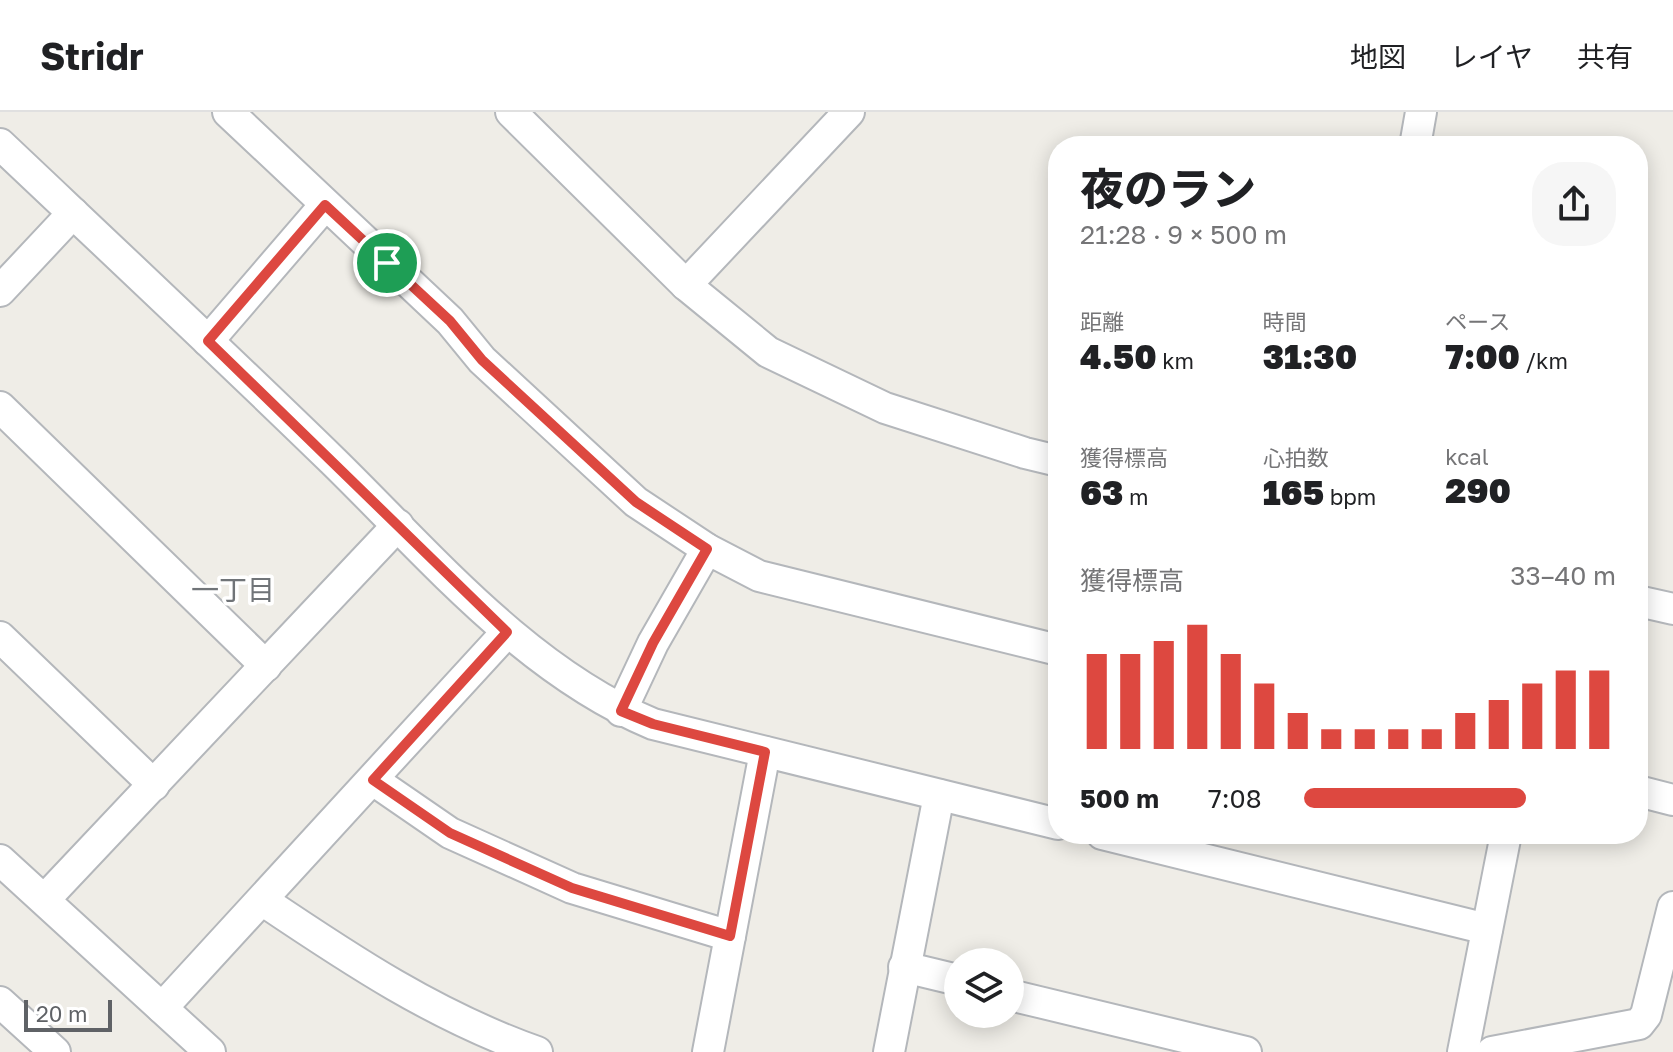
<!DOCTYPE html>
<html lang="ja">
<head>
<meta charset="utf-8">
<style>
	:root { --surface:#fff; --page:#f6f6f6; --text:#202124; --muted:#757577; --line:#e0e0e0; --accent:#dd4840 }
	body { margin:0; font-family:"Golos Text","Noto Sans JP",sans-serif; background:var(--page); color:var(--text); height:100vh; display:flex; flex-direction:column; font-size:30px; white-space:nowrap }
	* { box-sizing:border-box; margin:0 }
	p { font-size:26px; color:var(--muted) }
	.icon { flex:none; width:44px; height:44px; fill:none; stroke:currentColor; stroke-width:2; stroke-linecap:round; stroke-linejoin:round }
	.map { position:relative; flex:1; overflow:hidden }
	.side { position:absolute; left:1048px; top:24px; width:600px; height:708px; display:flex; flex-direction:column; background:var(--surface); border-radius:32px; box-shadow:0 4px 20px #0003 }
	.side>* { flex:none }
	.controls { position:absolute; left:944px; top:836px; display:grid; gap:16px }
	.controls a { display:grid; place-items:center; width:80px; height:80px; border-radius:50%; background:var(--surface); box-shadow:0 4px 20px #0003; font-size:40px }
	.scale { position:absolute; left:24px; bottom:20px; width:88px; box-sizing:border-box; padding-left:8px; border:4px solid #5f6266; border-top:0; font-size:22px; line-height:28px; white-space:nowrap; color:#5f6266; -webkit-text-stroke:6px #fff; paint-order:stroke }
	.pin { position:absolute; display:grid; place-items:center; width:68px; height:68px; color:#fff; margin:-34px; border:4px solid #fff; border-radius:50%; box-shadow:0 2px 8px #0007 }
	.round { display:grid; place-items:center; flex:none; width:84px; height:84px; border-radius:32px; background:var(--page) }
	.head { display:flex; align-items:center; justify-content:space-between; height:136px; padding:0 32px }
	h1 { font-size:44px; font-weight:800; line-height:60px }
	.metrics { display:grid; grid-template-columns:repeat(3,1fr); gap:12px; height:136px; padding:8px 32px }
	.metrics div { display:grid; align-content:center }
	.metrics b { font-size:34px; font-weight:800 }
	.metrics small { font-size:22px; font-weight:400 }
	.metrics p { font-size:22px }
	.chart { height:224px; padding:16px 32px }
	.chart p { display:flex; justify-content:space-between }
	.chart svg { width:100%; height:144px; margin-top:8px; stroke:var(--accent); stroke-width:6 }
	ul { padding:0 32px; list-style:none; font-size:26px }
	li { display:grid; grid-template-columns:128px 96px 1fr; align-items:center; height:60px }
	li i { height:20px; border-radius:10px; background:var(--accent) }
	header { display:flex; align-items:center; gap:48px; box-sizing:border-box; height:112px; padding:0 40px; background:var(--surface); border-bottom:2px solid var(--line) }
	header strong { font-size:38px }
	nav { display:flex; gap:44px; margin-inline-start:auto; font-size:28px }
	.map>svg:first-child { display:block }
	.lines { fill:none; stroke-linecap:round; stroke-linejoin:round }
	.minor-casing { stroke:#b4b7bb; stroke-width:34 }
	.minor { stroke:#fff; stroke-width:30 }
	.route-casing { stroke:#fff; stroke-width:16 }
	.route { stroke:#dd4840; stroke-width:10 }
	.labels { text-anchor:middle; stroke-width:7; stroke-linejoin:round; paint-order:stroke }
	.neighbourhood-label { font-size:28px; fill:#707478; stroke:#fff }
</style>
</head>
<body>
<header>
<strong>Stridr</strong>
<nav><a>地図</a><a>レイヤ</a><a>共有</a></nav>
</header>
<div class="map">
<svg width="1673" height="940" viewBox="0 0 1673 940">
	<rect width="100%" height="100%" fill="#efede7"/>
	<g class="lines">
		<g class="minor-casing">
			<g id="minor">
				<path d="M 228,0 L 450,209 L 482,248 L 636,390 L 707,437 L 759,464 L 1058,538"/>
				<path d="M 511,0 L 686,173 L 768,240 L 885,296 L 1025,341 L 1058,349"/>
				<path d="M 0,32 C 111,137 223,242 333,349 C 430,444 526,559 653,612 L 1058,712"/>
				<path d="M 1415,34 L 1421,0"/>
				<path d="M 686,173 L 849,0"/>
				<path d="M 0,179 L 73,101"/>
				<path d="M 208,229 L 325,93"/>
				<path d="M 0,295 L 266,554"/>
				<path d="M 1638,489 L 1673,497"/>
				<path d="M 0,525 L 154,673"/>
				<path d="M 621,599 L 653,531 L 707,437"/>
				<path d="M 373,668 L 450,721 L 572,776 L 730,824"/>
				<path d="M 1638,679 L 1673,688"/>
				<path d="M 1102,722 L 1487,817"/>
				<path d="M 0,748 L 210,940"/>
				<path d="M 45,787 L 398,413"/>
				<path d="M 262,788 C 351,848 435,904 537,940"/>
				<path d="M 904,855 L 958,868"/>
				<path d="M 1010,883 L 1246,940"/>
				<path d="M 0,890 L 55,940"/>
				<path d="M 162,896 L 507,520"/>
				<path d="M 708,940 L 765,640"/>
				<path d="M 889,940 L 939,683"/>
				<path d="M 1463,940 L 1506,722"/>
				<path d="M 1492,940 L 1639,912 L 1646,903 L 1673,795"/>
			</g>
		</g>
		<use href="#minor" class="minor"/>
	</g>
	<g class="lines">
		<g class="route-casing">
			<path id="route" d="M 325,93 L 450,209 L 482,248 L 636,390 L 707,437 L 653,531 L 621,599 L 653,612 L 765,640 L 730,824 L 572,776 L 450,721 L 373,668 L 507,520 L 208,229 Z"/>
		</g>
		<use href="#route" class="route"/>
	</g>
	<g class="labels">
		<g class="neighbourhood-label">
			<text x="233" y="488">一丁目</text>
		</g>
	</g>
</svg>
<div class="controls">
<a><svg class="icon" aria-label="layers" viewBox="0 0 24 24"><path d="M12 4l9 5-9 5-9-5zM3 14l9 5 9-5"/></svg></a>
</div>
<div class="scale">20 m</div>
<div class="pin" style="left:387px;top:151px;background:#1e9e55"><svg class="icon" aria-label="arrive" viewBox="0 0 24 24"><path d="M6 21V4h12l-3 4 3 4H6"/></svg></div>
<section class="side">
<div class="head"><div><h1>夜のラン</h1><p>21:28 · 9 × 500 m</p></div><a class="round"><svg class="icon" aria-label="share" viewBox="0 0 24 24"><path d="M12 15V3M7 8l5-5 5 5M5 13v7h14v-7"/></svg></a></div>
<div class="metrics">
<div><p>距離</p><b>4.50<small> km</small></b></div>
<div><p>時間</p><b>31:30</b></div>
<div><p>ペース</p><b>7:00<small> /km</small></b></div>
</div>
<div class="metrics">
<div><p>獲得標高</p><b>63<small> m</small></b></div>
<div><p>心拍数</p><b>165<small> bpm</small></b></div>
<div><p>kcal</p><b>290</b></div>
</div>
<div class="chart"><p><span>獲得標高</span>33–40 m</p>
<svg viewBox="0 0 160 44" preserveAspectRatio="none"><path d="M5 44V15M15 44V15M25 44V11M35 44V6M45 44V15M55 44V24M65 44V33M75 44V38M85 44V38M95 44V38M105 44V38M115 44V33M125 44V29M135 44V24M145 44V20M155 44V20"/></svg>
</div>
<ul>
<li><b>500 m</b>7:08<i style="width:71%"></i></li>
</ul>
</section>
</div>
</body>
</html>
